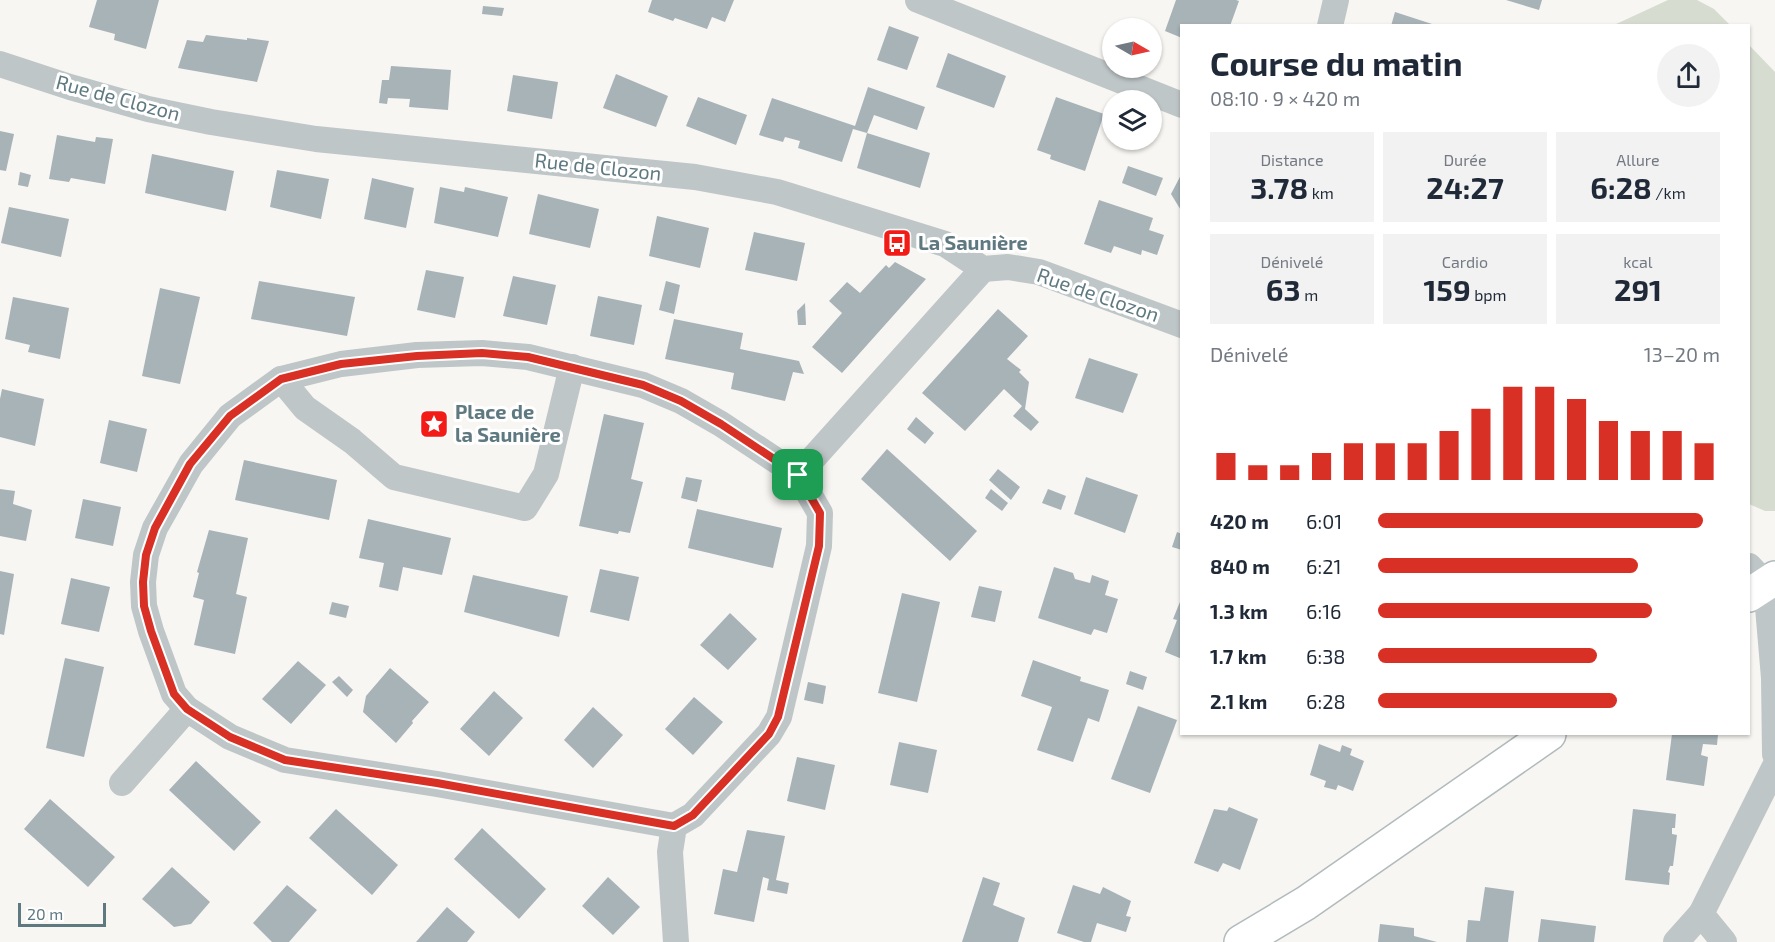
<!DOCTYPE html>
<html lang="fr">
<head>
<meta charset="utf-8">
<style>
	:root { --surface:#fff; --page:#f2f2f3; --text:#1f2937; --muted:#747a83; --accent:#d93025 }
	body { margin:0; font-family:"Exo 2",sans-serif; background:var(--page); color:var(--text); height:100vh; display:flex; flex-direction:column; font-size:22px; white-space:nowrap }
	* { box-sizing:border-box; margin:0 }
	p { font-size:20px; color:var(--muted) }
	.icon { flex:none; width:33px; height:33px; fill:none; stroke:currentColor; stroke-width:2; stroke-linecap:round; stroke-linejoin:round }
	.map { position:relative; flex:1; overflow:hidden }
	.details { position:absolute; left:1180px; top:24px; width:570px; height:711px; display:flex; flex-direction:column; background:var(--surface); border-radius:0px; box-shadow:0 2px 4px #0004 }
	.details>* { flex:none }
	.needle { width:39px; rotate:99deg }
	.controls { position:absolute; left:1102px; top:18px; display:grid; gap:12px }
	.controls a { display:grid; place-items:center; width:60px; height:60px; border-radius:50%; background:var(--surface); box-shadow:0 2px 4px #0004; font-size:30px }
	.scale { position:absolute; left:18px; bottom:15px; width:88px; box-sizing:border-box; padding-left:6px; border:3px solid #5f7981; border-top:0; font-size:16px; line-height:21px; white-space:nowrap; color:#5f7981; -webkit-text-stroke:4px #fff; paint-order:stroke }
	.pin { position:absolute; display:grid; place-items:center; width:51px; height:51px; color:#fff; margin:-26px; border-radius:12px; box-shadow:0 3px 9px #0006 }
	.round { display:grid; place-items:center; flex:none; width:63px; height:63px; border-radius:32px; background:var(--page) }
	.overview { display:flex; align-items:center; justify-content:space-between; height:102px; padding:0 30px }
	h1 { font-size:33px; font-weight:700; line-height:45px }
	.metrics { display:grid; grid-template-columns:repeat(3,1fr); gap:9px; height:102px; padding:6px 30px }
	.metrics div { display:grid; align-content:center; border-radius:0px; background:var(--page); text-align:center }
	.metrics b { font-size:30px; font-weight:700 }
	.metrics small { font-size:16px; font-weight:400 }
	.metrics p { font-size:16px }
	.chart { height:168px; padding:12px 30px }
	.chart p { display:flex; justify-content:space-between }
	.chart svg { width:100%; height:108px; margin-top:6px; stroke:var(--accent); stroke-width:6 }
	ul { padding:0 30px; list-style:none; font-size:20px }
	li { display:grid; grid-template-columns:96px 72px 1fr; align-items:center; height:45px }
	li i { height:15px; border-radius:8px; background:var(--accent) }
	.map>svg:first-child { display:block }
	.green { fill:#d7dcd1 }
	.building { fill:#a7b3b7 }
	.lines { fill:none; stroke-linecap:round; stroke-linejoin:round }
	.secondary-casing { stroke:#b1babd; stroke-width:36 }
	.minor { stroke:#bfc6c8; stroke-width:26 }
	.secondary { stroke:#fff; stroke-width:33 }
	.route-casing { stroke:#fff; stroke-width:12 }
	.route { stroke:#d93025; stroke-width:8 }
	.labels { text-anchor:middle; stroke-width:6; stroke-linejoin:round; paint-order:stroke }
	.street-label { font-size:20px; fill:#5f7981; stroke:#fff }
	.poi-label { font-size:20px; font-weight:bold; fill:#5f7981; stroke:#fff; text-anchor:start }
</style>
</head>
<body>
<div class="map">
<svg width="1775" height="942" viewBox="0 0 1775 942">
	<rect width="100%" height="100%" fill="#f7f6f2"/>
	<g class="green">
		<path d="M 1668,0 L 1697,0 L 1714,9 L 1730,25 L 1614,25 Z"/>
		<path d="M 1749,45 L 1775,72 L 1775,511 L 1765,511 L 1749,504 Z"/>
	</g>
	<g class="building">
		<path d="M 97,0 L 159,0 L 146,49 L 114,40 L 115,34 L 89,27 Z"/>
		<path d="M 652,0 L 734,0 L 725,22 L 712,17 L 707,29 L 675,18 L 673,21 L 648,12 Z"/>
		<path d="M 1176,0 L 1236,0 L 1239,1 L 1230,26 L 1182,26 L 1182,38 L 1165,31 Z"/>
		<path d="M 1506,0 L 1542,0 L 1539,10 Z"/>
		<path d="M 483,6 L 504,8 L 502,16 L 482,14 Z"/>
		<path d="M 1395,12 L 1432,24 L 1432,26 L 1391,26 Z"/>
		<path d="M 889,26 L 919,37 L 907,70 L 877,60 Z"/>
		<path d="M 206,35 L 247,40 L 247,38 L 269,41 L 257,82 L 178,68 L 187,40 L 203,42 Z"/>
		<path d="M 948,53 L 1006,76 L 994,108 L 936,87 Z"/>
		<path d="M 391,66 L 451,70 L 448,110 L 409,107 L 410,99 L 388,98 L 387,104 L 379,103 L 382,80 L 389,80 Z"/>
		<path d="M 616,74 L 668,96 L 656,127 L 603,108 Z"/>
		<path d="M 513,75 L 558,82 L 552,119 L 507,111 Z"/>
		<path d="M 868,87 L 925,107 L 917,130 L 874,115 L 867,133 L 853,129 L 842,162 L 798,148 L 800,141 L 785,137 L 783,142 L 759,135 L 772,98 L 855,126 Z"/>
		<path d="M 698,97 L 747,115 L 736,145 L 686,126 Z"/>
		<path d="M 1056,97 L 1104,114 L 1085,171 L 1050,159 L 1051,155 L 1037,150 Z"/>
		<path d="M 0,131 L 14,134 L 6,171 L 0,170 Z"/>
		<path d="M 867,133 L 930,153 L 920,188 L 857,168 Z"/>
		<path d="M 57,135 L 95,142 L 96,137 L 113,139 L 105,184 L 71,178 L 69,182 L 49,179 Z"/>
		<path d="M 152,154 L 234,171 L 226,211 L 145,193 Z"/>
		<path d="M 1128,166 L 1163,178 L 1156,196 L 1122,183 Z"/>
		<path d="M 277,170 L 329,179 L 321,219 L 270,207 Z"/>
		<path d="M 20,172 L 31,175 L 28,187 L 18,185 Z"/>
		<path d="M 1182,173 L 1182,212 L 1171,194 Z"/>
		<path d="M 372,178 L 414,188 L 406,228 L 364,219 Z"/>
		<path d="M 440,187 L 464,192 L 465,187 L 508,197 L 498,237 L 434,223 Z"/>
		<path d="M 538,194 L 599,209 L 590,248 L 529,234 Z"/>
		<path d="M 1099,200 L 1153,218 L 1149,230 L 1164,235 L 1157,255 L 1142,250 L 1141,255 L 1114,246 L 1111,253 L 1084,244 Z"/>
		<path d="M 9,207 L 69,219 L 61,257 L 1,243 Z"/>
		<path d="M 657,216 L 709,228 L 700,268 L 649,256 Z"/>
		<path d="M 754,232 L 805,243 L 797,281 L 745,270 Z"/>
		<path d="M 895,262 L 926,279 L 842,373 L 812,347 L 842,313 L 829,301 L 847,282 L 860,293 L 886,265 L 889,268 Z"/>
		<path d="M 426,270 L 464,277 L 455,318 L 417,310 Z"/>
		<path d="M 513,276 L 556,285 L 547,325 L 503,316 Z"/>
		<path d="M 259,281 L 355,297 L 347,336 L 251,319 Z"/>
		<path d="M 666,281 L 680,285 L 674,314 L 659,310 Z"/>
		<path d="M 160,288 L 200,297 L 180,384 L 142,376 Z"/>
		<path d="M 598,296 L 642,305 L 634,345 L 590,336 Z"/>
		<path d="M 13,297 L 69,308 L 60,359 L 28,352 L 30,345 L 5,339 Z"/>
		<path d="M 805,303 L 806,325 L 798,325 L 797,311 Z"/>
		<path d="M 998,309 L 1028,336 L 1007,359 L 1021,370 L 1019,372 L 1029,382 L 1025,409 L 1039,422 L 1031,431 L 1013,416 L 1022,406 L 1004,389 L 965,431 L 922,393 Z"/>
		<path d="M 674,319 L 743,333 L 740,349 L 799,361 L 804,374 L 793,372 L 785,401 L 731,389 L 734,373 L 665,359 Z"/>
		<path d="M 1089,358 L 1138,374 L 1123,413 L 1075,398 Z"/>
		<path d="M 2,389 L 44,399 L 35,446 L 0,437 L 0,399 Z"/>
		<path d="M 604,414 L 644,423 L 631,479 L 643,482 L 630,533 L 619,531 L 618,534 L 579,526 Z"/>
		<path d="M 916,417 L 934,433 L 925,444 L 907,429 Z"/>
		<path d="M 109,420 L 147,429 L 137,472 L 100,463 Z"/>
		<path d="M 887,449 L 977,531 L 950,561 L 861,479 Z"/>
		<path d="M 244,460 L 337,480 L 329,520 L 235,500 Z"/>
		<path d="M 998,469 L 1020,487 L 1011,500 L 989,480 Z"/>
		<path d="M 686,477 L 702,480 L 697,502 L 681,498 Z"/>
		<path d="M 1086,477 L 1138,495 L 1125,533 L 1074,514 Z"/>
		<path d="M 0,489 L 15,491 L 13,504 L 32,510 L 26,541 L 0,536 Z"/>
		<path d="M 991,489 L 1008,503 L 1002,511 L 985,498 Z"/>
		<path d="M 1048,489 L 1066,496 L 1061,510 L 1042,503 Z"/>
		<path d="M 83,499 L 121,507 L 113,546 L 75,538 Z"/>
		<path d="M 697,509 L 782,528 L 773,568 L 688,548 Z"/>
		<path d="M 368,519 L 451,538 L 442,575 L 403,567 L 398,591 L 379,587 L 384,563 L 359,558 Z"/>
		<path d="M 209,530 L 248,538 L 236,594 L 247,597 L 235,654 L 194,645 L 204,600 L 193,597 L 199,573 L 197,572 Z"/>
		<path d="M 1177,532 L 1182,534 L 1182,550 L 1172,547 Z"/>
		<path d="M 1054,567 L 1073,573 L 1075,579 L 1090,583 L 1092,575 L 1109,581 L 1105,595 L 1118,599 L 1107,633 L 1094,629 L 1091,635 L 1038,618 Z"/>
		<path d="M 600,569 L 639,577 L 629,621 L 590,612 Z"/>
		<path d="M 0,571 L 14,574 L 4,635 L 0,634 Z"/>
		<path d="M 473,575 L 568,596 L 559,637 L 464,612 Z"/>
		<path d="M 71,578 L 110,587 L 99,632 L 61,624 Z"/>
		<path d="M 979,586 L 1002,591 L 995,622 L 971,617 Z"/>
		<path d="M 902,593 L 940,602 L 917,702 L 878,693 Z"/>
		<path d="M 1182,597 L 1182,659 L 1165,652 L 1177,620 L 1173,619 Z"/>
		<path d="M 332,602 L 349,606 L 346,618 L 329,614 Z"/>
		<path d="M 730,613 L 757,639 L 728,670 L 700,645 Z"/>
		<path d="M 65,658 L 104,667 L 84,757 L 46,748 Z"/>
		<path d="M 1033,660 L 1081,677 L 1080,681 L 1109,690 L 1099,722 L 1088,718 L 1073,762 L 1037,750 L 1052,707 L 1021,696 Z"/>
		<path d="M 298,661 L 326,685 L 291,724 L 262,699 Z"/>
		<path d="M 390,668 L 429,702 L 412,721 L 413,723 L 396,743 L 363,712 L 366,696 Z"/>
		<path d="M 1130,671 L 1147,677 L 1143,690 L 1126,684 Z"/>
		<path d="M 339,676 L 353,690 L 347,697 L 332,682 Z"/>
		<path d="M 808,682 L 826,686 L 823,704 L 804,700 Z"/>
		<path d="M 494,691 L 523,718 L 489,756 L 460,729 Z"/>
		<path d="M 694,697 L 723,722 L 693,755 L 665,729 Z"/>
		<path d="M 1138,706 L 1177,720 L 1150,793 L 1111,779 Z"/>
		<path d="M 593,707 L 623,735 L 593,768 L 564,740 Z"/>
		<path d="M 1672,734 L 1718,734 L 1717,745 L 1703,744 L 1701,755 L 1708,757 L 1704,786 L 1666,780 Z"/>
		<path d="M 899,742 L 937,750 L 928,793 L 890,785 Z"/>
		<path d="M 1319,744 L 1340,752 L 1342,745 L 1352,749 L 1350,755 L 1364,761 L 1353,791 L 1338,785 L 1336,790 L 1324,787 L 1326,781 L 1310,775 Z"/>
		<path d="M 797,757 L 835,765 L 825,810 L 787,801 Z"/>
		<path d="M 196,761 L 261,822 L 234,851 L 169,790 Z"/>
		<path d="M 50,799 L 115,857 L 88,887 L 24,829 Z"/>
		<path d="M 1229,807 L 1258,819 L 1240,870 L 1223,863 L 1218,872 L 1194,863 L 1214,809 L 1227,811 Z"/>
		<path d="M 336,809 L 398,865 L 372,895 L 309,838 Z"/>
		<path d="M 1633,809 L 1676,814 L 1675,828 L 1672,828 L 1672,834 L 1677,835 L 1673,866 L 1670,866 L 1668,872 L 1670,873 L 1669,885 L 1625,880 Z"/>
		<path d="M 482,828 L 546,889 L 519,919 L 454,859 Z"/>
		<path d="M 747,830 L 785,836 L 776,880 L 789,883 L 787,894 L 767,890 L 769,879 L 763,877 L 754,922 L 714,914 L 723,869 L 737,872 Z"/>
		<path d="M 172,867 L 210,902 L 191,924 L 174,927 L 142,899 Z"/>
		<path d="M 608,877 L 640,907 L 613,935 L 582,906 Z"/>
		<path d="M 983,877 L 1000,883 L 993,905 L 1025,918 L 1018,942 L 962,942 Z"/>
		<path d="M 287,885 L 317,910 L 289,942 L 272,942 L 253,923 Z"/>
		<path d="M 1073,885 L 1100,894 L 1103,887 L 1131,901 L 1126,916 L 1131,917 L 1126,932 L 1097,923 L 1091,942 L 1084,942 L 1057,933 Z"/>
		<path d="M 1485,887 L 1514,891 L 1508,942 L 1466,942 L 1468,920 L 1480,921 Z"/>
		<path d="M 447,907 L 475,932 L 467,942 L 416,942 Z"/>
		<path d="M 1541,919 L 1596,926 L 1594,942 L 1538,942 Z"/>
		<path d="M 1380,924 L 1414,928 L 1414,936 L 1437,942 L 1378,942 Z"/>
	</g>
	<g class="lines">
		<g class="secondary-casing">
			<g id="secondary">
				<path d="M 1749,595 L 1775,578"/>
				<path d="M 1241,942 L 1306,903 L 1549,734"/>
			</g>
		</g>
		<g class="minor">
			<path d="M 918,0 L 1182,105"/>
			<path d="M 1330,26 L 1336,0"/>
			<path d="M 0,64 L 70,87 L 148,109 L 211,122 L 316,139 L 695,177 L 777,192 L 945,244 L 983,269 L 1008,267 L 1039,272 L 1182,325"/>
			<path d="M 281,379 L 305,408 L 352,441 L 394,477 L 525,508 L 546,474 L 572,367"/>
			<path d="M 1749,566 L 1766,584 L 1774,678 L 1775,754"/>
			<path d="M 122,783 L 187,709"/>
			<path d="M 674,826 L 437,784 L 285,760 L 230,737 L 187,709 L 174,694 L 151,631 L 144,606 L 143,582 L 146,555 L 155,528 L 191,464 L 230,416 L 281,379 L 341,364 L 417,355 L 482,353 L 528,357 L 643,385 L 681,401 L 721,424 L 798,475"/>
			<path d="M 676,942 L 670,852 L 674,826 L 693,815 L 769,734 L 779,717 L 819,546 L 820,513 L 798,475 L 983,269"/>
			<path d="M 1676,942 L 1701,914"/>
			<path d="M 1724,942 L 1701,914 L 1775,766"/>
		</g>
		<use href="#secondary" class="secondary"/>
	</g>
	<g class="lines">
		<g class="route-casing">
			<path id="route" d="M 482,353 L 528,357 L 643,385 L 681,401 L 721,424 L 798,475 L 820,513 L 819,546 L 778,717 L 769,734 L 693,815 L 674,826 L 437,783 L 285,760 L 230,737 L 187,709 L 174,694 L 151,631 L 144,606 L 143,582 L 146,555 L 155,528 L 190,464 L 230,416 L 281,379 L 341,364 L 417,356 Z"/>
		</g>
		<use href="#route" class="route"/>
	</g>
	<defs>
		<g id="bus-square" transform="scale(1.5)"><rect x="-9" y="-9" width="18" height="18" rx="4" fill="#f31b16" stroke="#fff"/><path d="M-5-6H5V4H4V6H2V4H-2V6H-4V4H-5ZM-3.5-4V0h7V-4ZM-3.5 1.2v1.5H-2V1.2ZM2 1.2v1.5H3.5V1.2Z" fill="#fff"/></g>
		<g id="sight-square" transform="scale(1.5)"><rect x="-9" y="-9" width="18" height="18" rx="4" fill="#f31b16" stroke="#fff"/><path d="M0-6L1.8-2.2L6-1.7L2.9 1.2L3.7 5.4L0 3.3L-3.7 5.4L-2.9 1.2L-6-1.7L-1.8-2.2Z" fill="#fff"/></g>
	</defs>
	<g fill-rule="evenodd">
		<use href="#bus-square" x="897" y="243"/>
		<use href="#sight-square" x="434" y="424"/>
	</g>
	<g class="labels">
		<g class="street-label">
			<text transform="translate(118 98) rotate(15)" y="7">Rue de Clozon</text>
			<text transform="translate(598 167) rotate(6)" y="7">Rue de Clozon</text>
			<text transform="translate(1098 295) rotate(19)" y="7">Rue de Clozon</text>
		</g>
		<g class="poi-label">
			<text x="918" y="250">La Saunière</text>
			<text x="455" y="419">Place de<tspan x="455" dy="23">la Saunière</tspan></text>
		</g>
	</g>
</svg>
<div class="controls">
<a><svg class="needle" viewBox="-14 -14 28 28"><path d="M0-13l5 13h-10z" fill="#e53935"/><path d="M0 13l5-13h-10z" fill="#747a83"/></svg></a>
<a><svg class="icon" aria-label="layers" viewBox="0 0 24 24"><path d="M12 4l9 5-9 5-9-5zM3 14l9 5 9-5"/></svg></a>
</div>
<div class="scale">20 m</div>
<div class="pin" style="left:798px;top:475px;background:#1e9e55"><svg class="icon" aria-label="arrive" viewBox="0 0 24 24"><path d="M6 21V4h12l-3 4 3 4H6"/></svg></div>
<section class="details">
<div class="overview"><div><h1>Course du matin</h1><p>08:10 · 9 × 420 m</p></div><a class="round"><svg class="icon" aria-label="share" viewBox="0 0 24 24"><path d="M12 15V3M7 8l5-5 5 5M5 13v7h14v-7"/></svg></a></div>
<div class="metrics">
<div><p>Distance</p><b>3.78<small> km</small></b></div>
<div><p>Durée</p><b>24:27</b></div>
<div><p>Allure</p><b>6:28<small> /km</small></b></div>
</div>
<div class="metrics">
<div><p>Dénivelé</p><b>63<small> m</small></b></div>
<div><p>Cardio</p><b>159<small> bpm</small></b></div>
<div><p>kcal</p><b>291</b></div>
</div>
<div class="chart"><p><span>Dénivelé</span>13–20 m</p>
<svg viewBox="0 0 160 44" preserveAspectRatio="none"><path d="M5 44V33M15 44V38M25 44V38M35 44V33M45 44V29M55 44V29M65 44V29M75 44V24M85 44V15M95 44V6M105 44V6M115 44V11M125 44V20M135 44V24M145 44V24M155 44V29"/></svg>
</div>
<ul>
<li><b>420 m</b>6:01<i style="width:95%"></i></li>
<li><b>840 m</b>6:21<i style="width:76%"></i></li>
<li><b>1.3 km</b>6:16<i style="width:80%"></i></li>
<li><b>1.7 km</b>6:38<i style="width:64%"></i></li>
<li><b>2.1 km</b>6:28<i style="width:70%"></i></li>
</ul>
</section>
</div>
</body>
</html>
